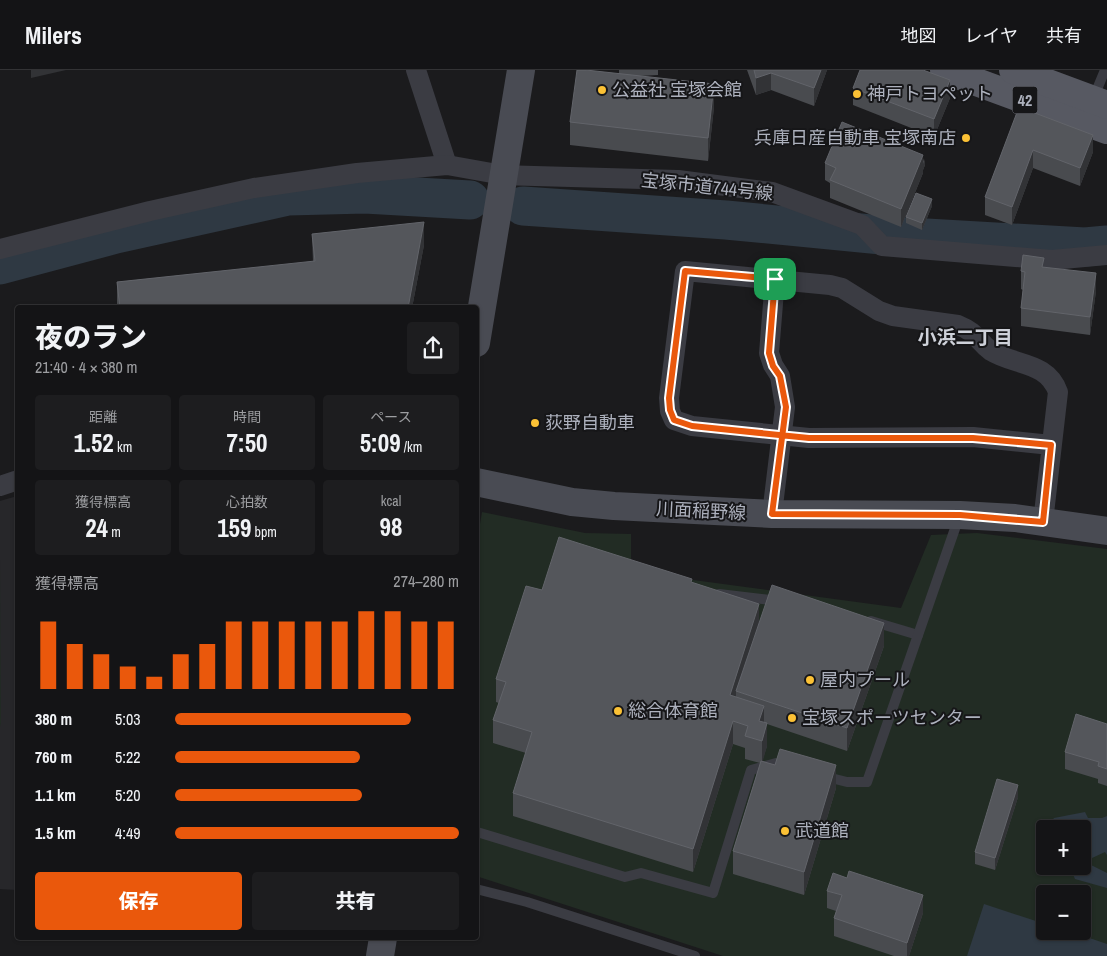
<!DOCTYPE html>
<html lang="ja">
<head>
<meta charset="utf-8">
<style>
	:root { --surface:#141416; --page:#1d1d1f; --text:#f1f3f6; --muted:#9d9ea1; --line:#333335; --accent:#ea580c }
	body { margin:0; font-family:"Archivo Narrow","Noto Sans JP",sans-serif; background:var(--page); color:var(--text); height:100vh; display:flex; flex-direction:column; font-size:19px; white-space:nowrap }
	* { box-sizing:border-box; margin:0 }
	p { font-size:16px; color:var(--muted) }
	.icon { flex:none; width:28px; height:28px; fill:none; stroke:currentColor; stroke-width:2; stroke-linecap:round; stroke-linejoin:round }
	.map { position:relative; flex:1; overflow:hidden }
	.sheet { position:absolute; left:15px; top:235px; width:464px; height:635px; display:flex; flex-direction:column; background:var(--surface); border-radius:5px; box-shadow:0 1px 4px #0004,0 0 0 1px var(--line) }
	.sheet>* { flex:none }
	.controls { position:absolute; left:1036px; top:750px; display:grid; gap:10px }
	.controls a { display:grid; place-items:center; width:55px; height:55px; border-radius:5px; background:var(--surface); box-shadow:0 1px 4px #0004,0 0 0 1px var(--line); font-size:25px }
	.pin { position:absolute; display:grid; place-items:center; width:42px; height:42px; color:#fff; margin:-21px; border-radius:10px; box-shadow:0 2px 8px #0006 }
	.round { display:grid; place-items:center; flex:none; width:52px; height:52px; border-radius:5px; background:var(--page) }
	.headline { display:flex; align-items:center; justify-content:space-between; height:85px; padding:0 20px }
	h1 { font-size:28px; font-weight:800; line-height:38px }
	.metrics { display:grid; grid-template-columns:repeat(3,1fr); gap:8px; height:85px; padding:5px 20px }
	.metrics div { display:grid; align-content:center; border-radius:5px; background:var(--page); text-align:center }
	.metrics b { font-size:25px; font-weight:800 }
	.metrics small { font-size:14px; font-weight:400 }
	.metrics p { font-size:14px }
	.chart { height:140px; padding:10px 20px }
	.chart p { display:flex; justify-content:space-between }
	.chart svg { width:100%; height:90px; margin-top:5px; stroke:var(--accent); stroke-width:6 }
	.action { display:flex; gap:10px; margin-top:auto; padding:10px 20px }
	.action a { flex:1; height:58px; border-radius:5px; background:var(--accent); color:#fff; font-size:20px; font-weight:800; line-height:58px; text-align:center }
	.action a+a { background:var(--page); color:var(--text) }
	ul { padding:0 20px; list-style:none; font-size:16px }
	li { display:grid; grid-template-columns:80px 60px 1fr; align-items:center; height:38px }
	li i { height:12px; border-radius:6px; background:var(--accent) }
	header { display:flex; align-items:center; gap:30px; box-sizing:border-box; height:70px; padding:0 25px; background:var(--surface); border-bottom:1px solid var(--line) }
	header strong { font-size:24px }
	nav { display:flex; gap:28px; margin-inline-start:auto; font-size:18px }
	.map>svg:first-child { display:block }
	.built { fill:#27272a }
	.green { fill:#222c24; fill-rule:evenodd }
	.water { fill:#2f3943 }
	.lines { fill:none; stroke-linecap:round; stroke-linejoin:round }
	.river { stroke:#2f3943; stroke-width:39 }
	.lane { stroke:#3b3c43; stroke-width:10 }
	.street { stroke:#3b3c43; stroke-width:20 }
	.secondary { stroke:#494b53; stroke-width:28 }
	.primary { stroke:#575962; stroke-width:28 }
	.wall { fill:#494b4f }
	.shaded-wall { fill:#323336 }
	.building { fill:#54565b; stroke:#62646a }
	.route-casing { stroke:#fff; stroke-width:10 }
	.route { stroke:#ea580c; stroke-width:6 }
	.poi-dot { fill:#fbc135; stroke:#161618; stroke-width:2 }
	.labels { text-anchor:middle; stroke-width:4; stroke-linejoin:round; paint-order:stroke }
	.shield { fill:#161618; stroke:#80828c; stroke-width:1 }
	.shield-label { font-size:16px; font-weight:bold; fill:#adb1bd }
	.poi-label { font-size:18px; fill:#adb1bd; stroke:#161618; text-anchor:start }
	.street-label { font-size:18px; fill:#adb1bd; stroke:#161618 }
	.neighbourhood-label { font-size:19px; font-weight:bold; fill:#ced1d9; stroke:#161618 }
</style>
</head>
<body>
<header>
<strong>Milers</strong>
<nav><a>地図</a><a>レイヤ</a><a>共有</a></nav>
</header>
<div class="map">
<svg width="1107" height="886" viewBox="0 0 1107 886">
	<rect width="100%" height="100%" fill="#1b1b1d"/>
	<path class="built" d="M 17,426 L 17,820 L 0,819 L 0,431 Z"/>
	<g class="green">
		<path d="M 482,442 L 585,463 L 631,464 L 631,493 L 686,509 L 901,538 L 931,465 L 977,463 L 1107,479 L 1107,886 L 723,886 L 476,806 L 476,478 ZM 1045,759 L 1082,759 L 1082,796 L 1045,796 ZM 1045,824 L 1082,824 L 1082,861 L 1045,861 Z"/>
		<path d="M 0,485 L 1,653 L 0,657 Z"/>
	</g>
	<g class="water">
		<path d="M 1085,742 L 1088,748 L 1102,748 L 1107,746 L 1107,785 L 1105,782 L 1092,788 L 1087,793 L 1107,803 L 1107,818 L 1075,809 L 1072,802 L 1056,796 L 1082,796 L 1082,759 L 1051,759 L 1050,753 L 1054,748 Z"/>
		<path d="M 1045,762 L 1045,792 L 1040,794 L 1035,775 Z"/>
		<path d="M 984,834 L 1045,854 L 1045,861 L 1069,861 L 1107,874 L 1107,886 L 967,886 Z"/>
	</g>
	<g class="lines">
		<g class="river">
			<path d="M 523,136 L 726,150 L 892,166 L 1085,177 L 1107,175"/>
			<path d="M 0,195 L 116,164 L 288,126 L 365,124 L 470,130"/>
		</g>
		<g class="lane">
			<path d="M 1093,29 L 1105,0"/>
			<path d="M 719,524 L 779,531"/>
			<path d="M 871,551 L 918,565"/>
			<path d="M 823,706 L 847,712 L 867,712 L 959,447"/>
			<path d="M 477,762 L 625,807 L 641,803 L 713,823 L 751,700 L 776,693 L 787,696"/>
			<path d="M 476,819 L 527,832 L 695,886"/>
		</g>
		<g class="street">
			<path d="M 416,0 L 447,95"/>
			<path d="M 0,179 L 150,141 L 254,118 L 357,103 L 447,95 L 503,105 L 678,110 L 772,122 L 862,155 L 882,176 L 1052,190 L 1107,185"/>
			<path d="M 0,416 L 18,410"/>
			<path d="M 772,444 L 785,337 L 780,306 L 773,295 L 769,283 L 775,209"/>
			<path d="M 1043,452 L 1058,322 C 1047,291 1015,296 991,281 C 977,271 978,263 958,255 L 893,246 L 879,241 L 842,218 L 830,215 L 685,201 L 669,328 L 670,341 L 674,350 L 692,356 L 809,368 L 973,367 L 1051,375"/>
		</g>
		<g class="secondary">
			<path d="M 476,273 L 521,0"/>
			<path d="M 476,412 L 572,432 L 614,436 L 772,444 L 960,445 L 1015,448 L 1107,461"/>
			<path d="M 380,886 L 383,868"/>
		</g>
		<g class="primary">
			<path d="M 944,0 L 1107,60"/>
			<path d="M 1013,0 L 1107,35"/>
		</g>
	</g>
	<g class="wall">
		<path d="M 619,0 L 658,0 L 658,5 L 639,6 L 714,37 L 708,91 L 570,75 L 570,52 L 619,4 Z"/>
		<path d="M 747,0 L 827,0 L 814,36 L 771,20 L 756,25 Z"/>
		<path d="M 853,18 L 950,28 L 934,67 L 853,35 Z"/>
		<path d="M 1019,37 L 1093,82 L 1080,116 L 1033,98 L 1012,155 L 985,145 L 985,127 Z"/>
		<path d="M 923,88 L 925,95 L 923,100 L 923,103 L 901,157 L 830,128 L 830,113 L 825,110 L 825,93 Z"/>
		<path d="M 932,136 L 922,160 L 906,153 L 906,147 Z"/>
		<path d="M 312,164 L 424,175 L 412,238 L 117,238 L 117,212 L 313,192 Z"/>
		<path d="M 1044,197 L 1096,221 L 1090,265 L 1021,256 L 1021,238 L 1023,220 L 1021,219 L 1021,201 Z"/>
		<path d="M 692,513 L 759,554 L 884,576 L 847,681 L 767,654 L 767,676 L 762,691 L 836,718 L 804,825 L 733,804 L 733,781 L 760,693 L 745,689 L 745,678 L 733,674 L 693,802 L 513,746 L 513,723 L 526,683 L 493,673 L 493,650 L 499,633 L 496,632 L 496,609 L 542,520 Z"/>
		<path d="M 1107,654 L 1107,716 L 1098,713 L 1098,709 L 1065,699 L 1065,682 Z"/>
		<path d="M 1018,727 L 995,800 L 975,794 L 975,782 Z"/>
		<path d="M 827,821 L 923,843 L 909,886 L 894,886 L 834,866 L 834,848 L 836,841 L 827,838 Z"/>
	</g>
	<g class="shaded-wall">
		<path d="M 31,0 L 66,0 L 31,8 Z"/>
		<path d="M 821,0 L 827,0 L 814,36 L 814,18 Z"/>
		<path d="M 771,3 L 771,20 L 756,25 L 756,8 Z"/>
		<path d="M 950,10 L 950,28 L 934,67 L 934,49 Z"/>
		<path d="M 714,14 L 714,37 L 708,91 L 708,68 Z"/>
		<path d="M 1093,65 L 1093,82 L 1080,116 L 1080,98 Z"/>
		<path d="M 1033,80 L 1033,98 L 1012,155 L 1012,137 Z"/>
		<path d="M 923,85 L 923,94 L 925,89 L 925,95 L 923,100 L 923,103 L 901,157 L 901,139 Z"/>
		<path d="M 932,129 L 932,136 L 922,160 L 922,153 Z"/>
		<path d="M 424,152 L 424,175 L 412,238 L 408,238 Z"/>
		<path d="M 1096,203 L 1096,221 L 1090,265 L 1090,247 Z"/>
		<path d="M 759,534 L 759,557 L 736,621 L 736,628 L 730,625 Z"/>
		<path d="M 884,553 L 884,576 L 847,681 L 847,658 Z"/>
		<path d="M 764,636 L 764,659 L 759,651 Z"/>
		<path d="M 733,651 L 733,674 L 693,802 L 693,779 Z"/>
		<path d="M 767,653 L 767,676 L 762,694 L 762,671 Z"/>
		<path d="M 836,695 L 836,718 L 804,825 L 804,802 Z"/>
		<path d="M 1018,715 L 1018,727 L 995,800 L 995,788 Z"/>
		<path d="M 923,825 L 923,843 L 909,886 L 907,886 L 907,873 Z"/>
	</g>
	<g class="building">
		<path d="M 577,0 L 586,0 L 714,14 L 708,68 L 570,52 Z"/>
		<path d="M 754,0 L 821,0 L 814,18 L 771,3 L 756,8 Z"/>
		<path d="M 860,0 L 923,0 L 950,10 L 934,49 L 853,18 Z"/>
		<path d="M 1019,37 L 1093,65 L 1080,98 L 1033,80 L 1012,137 L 985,127 Z"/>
		<path d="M 842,52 L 923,85 L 901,139 L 830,110 L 836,98 L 825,93 Z"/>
		<path d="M 916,123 L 932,129 L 922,153 L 906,147 Z"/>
		<path d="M 424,152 L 408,238 L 120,238 L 117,212 L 315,191 L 312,164 Z"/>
		<path d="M 1023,185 L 1044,188 L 1042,197 L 1096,203 L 1090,247 L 1021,238 L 1025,202 L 1021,201 Z"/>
		<path d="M 559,467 L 692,509 L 691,512 L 759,534 L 730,625 L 764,636 L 759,651 L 767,653 L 762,671 L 745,666 L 748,656 L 733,651 L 693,779 L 513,723 L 532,662 L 493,650 L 506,612 L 496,609 L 526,516 L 542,520 Z"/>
		<path d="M 772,515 L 884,553 L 847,658 L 736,621 Z"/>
		<path d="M 1076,644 L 1107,654 L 1107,699 L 1098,696 L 1099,692 L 1065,682 Z"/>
		<path d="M 780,679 L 836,695 L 804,802 L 733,781 L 761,691 L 775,695 Z"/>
		<path d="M 997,709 L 1018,715 L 995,788 L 975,782 Z"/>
		<path d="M 849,801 L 923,825 L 907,873 L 834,848 L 842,825 L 827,821 L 833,803 L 847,808 Z"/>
	</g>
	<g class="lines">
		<g class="route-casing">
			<path id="route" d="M 775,209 L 769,283 L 773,296 L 780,306 L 786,337 L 772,444 L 960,445 L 1043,452 L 1051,375 L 973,368 L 809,368 L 692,356 L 674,350 L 670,340 L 669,328 L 685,201 L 775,209"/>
		</g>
		<use href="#route" class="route"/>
	</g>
	<g class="poi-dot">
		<circle cx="602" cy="20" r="5"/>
		<circle cx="857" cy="24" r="5"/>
		<circle cx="966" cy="68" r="5"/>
		<circle cx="535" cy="353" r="5"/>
		<circle cx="810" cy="610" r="5"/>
		<circle cx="618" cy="641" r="5"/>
		<circle cx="792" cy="648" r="5"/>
		<circle cx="785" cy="761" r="5"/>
	</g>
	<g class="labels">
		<rect class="shield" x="1012.5" y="16.5" width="25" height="27" rx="4"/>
		<g class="shield-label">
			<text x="1025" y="36">42</text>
		</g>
		<g class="poi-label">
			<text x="612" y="26">公益社 宝塚会館</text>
			<text x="867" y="30">神戸トヨペット</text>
			<text x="956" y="74" text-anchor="end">兵庫日産自動車 宝塚南店</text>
			<text x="545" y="359">荻野自動車</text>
			<text x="820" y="616">屋内プール</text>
			<text x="628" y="647">総合体育館</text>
			<text x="802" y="654">宝塚スポーツセンター</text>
			<text x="795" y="767">武道館</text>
		</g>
		<g class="street-label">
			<text transform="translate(707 117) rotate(6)" y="6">宝塚市道744号線</text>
			<text transform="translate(701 441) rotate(3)" y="6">川面稲野線</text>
		</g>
		<g class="neighbourhood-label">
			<text x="965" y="274">小浜二丁目</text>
		</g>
	</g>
</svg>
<div class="controls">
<a>+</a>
<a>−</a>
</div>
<div class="pin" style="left:775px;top:209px;background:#1e9e55"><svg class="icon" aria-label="arrive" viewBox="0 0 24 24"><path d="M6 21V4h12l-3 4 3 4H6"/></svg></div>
<section class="sheet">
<div class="headline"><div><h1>夜のラン</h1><p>21:40 · 4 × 380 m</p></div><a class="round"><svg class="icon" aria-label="share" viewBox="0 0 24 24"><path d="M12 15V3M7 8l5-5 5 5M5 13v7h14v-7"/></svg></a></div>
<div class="metrics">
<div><p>距離</p><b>1.52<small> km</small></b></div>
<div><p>時間</p><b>7:50</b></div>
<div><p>ペース</p><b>5:09<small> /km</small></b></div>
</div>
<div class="metrics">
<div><p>獲得標高</p><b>24<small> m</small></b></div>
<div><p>心拍数</p><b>159<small> bpm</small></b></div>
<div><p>kcal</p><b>98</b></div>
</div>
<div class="chart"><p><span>獲得標高</span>274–280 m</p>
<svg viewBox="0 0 160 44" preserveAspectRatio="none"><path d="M5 44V11M15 44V22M25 44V27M35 44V33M45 44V38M55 44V27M65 44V22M75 44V11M85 44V11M95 44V11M105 44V11M115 44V11M125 44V6M135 44V6M145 44V11M155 44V11"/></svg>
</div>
<ul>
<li><b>380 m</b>5:03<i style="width:83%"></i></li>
<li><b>760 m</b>5:22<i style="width:65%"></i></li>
<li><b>1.1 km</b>5:20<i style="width:66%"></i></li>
<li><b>1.5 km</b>4:49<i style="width:100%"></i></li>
</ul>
<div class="action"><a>保存</a><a>共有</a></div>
</section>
</div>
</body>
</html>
